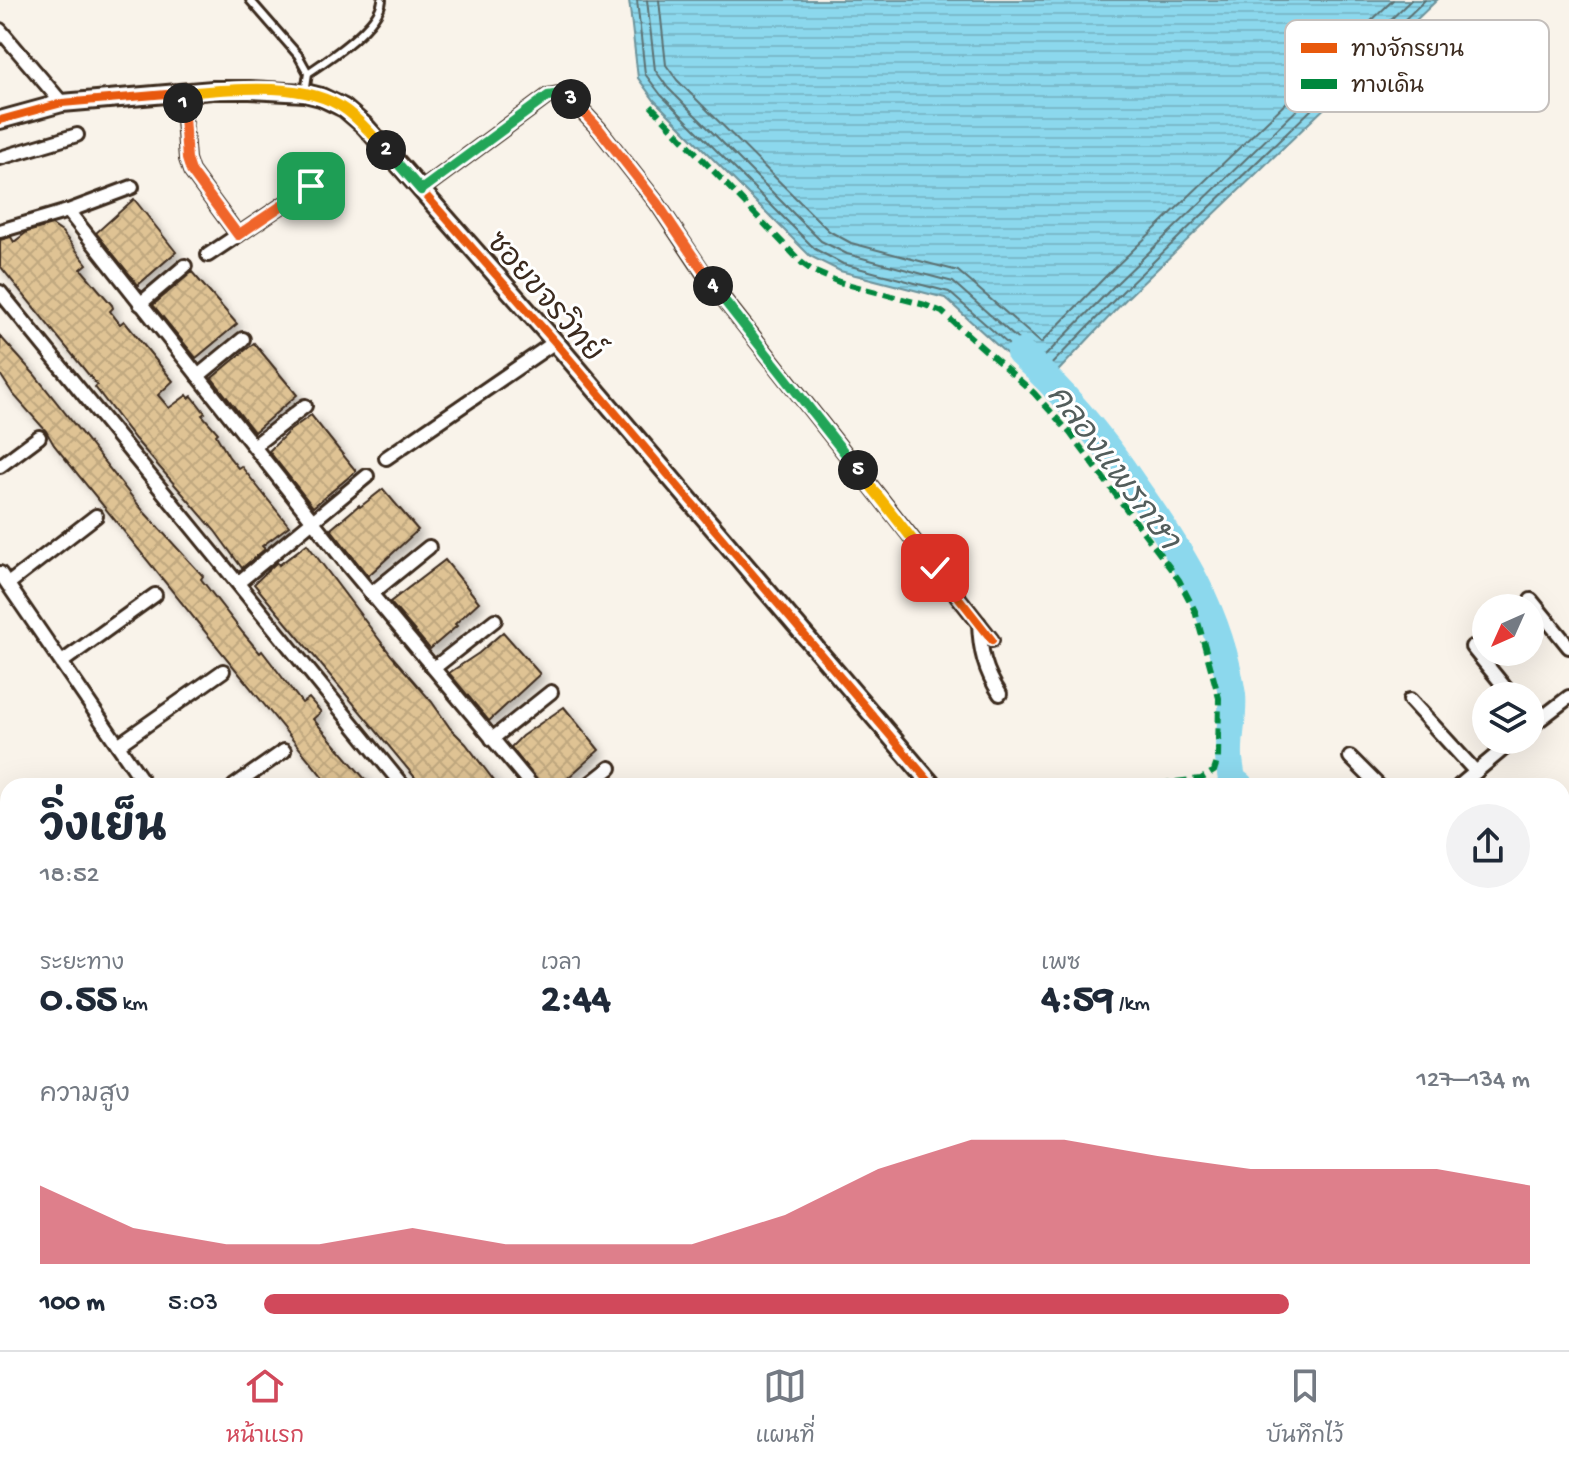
<!DOCTYPE html>
<html lang="th">
<head>
<meta charset="utf-8">
<style>
	:root { --surface:#fff; --page:#f2f2f3; --text:#1f2937; --muted:#747a83; --line:#e0e1e3; --accent:#d1495b }
	body { margin:0; font-family:"Gochi Hand","Playpen Sans Thai",sans-serif; background:var(--page); color:var(--text); height:100vh; display:flex; flex-direction:column; font-size:30px; white-space:nowrap }
	* { box-sizing:border-box; margin:0 }
	p { font-size:26px; color:var(--muted) }
	.icon { flex:none; width:44px; height:44px; fill:none; stroke:currentColor; stroke-width:2; stroke-linecap:round; stroke-linejoin:round }
	.map { position:relative; flex:1; overflow:hidden }
	.details { position:absolute; left:0px; top:778px; width:1570px; height:572px; display:flex; flex-direction:column; background:var(--surface); border-radius:24px 24px 0 0; box-shadow:0 8px 32px #0002 }
	.details>* { flex:none }
	.needle { width:52px; rotate:225deg }
	.buttons { position:absolute; left:1472px; top:594px; display:grid; gap:16px }
	.buttons a { display:grid; place-items:center; width:72px; height:72px; border-radius:50%; background:var(--surface); box-shadow:0 8px 32px #0002; font-size:40px }
	.pin { position:absolute; display:grid; place-items:center; width:68px; height:68px; color:#fff; margin:-34px; border-radius:16px; box-shadow:0 4px 12px #0006 }
	.km { position:absolute; width:40px; height:40px; margin:-20px; border-radius:50%; background:#222; color:#fff; font-size:22px; line-height:40px; text-align:center }
	.round { display:grid; place-items:center; flex:none; width:84px; height:84px; border-radius:42px; background:var(--page) }
	.summary { display:flex; align-items:center; justify-content:space-between; height:136px; padding:0 40px }
	h1 { font-size:44px; font-weight:700; line-height:60px }
	.metrics { display:grid; grid-template-columns:repeat(3,1fr); gap:12px; height:136px; padding:8px 40px }
	.metrics div { display:grid; align-content:center }
	.metrics b { font-size:40px; font-weight:700 }
	.metrics small { font-size:22px; font-weight:400 }
	.metrics p { font-size:22px }
	.chart { height:224px; padding:16px 40px }
	.chart p { display:flex; justify-content:space-between }
	.chart svg { width:100%; height:144px; margin-top:8px; fill:var(--accent); opacity:.7 }
	ul { padding:0 40px; list-style:none; font-size:26px }
	li { display:grid; grid-template-columns:128px 96px 1fr; align-items:center; height:60px }
	li i { height:20px; border-radius:10px; background:var(--accent) }
	.menu { display:flex; justify-content:space-around; align-items:center; height:112px; border-top:2px solid var(--line); background:var(--surface); font-size:22px; color:var(--muted) }
	.menu a { display:grid; justify-items:center; gap:4px }
	.menu .on { color:var(--accent) }
	.map>svg:first-child { display:block }
	.water { fill:url(#water-rules); stroke:#6c929a; stroke-width:2 }
	.lines { fill:none; stroke-linecap:round; stroke-linejoin:round }
	.shore { stroke:#5b7071; stroke-width:2 }
	.river { stroke:#8cd8ed; stroke-width:28 }
	.building { fill:url(#building-cross-hatch); stroke:#3b2a1e; stroke-width:2; filter:url(#shadow) }
	.service-casing { stroke:#3b2a1e; stroke-width:12 }
	.minor-casing { stroke:#3b2a1e; stroke-width:18 }
	.tertiary-casing { stroke:#3b2a1e; stroke-width:22 }
	.service { stroke:#fff; stroke-width:6 }
	.minor { stroke:#fff; stroke-width:12 }
	.tertiary { stroke:#fff; stroke-width:16 }
	.quiet { stroke:#00873e; stroke-width:6; stroke-dasharray:12 6; stroke-linecap:butt }
	.cycleway-casing { stroke:#fff; stroke-width:13 }
	.cycleway { stroke:#e8590c; stroke-width:8 }
	.split-1-casing { stroke:#fff; stroke-width:16 }
	.split-2-casing { stroke:#fff; stroke-width:16 }
	.split-3-casing { stroke:#fff; stroke-width:16 }
	.split-4-casing { stroke:#fff; stroke-width:16 }
	.split-5-casing { stroke:#fff; stroke-width:16 }
	.split-6-casing { stroke:#fff; stroke-width:16 }
	.split-1 { stroke:#f0652b; stroke-width:10 }
	.split-2 { stroke:#f5b400; stroke-width:10 }
	.split-3 { stroke:#22a559; stroke-width:10 }
	.split-4 { stroke:#f0652b; stroke-width:10 }
	.split-5 { stroke:#22a559; stroke-width:10 }
	.split-6 { stroke:#f5b400; stroke-width:10 }
	.labels { text-anchor:middle; stroke-width:6; stroke-linejoin:round; paint-order:stroke }
	.street-label { font-size:30px; fill:#3b2a1e; stroke:#fff }
	.water-label { font-size:32px; font-style:italic; fill:#535e5c; stroke:#fff }
	.key { fill:#fff; stroke:#c4bfbc; stroke-width:2 }
	.key-label { font-size:22px; fill:#3b2a1e }
</style>
</head>
<body>
<div class="map">
<svg width="1569" height="1350" viewBox="0 0 1569 1350">
	<defs>
		<pattern id="water-rules" width="6" height="5" patternUnits="userSpaceOnUse" patternTransform="scale(2)"><rect width="6" height="5" fill="#8cd8ed"/><path d="M0 2.5h6" fill="none" stroke="#7abacb"/></pattern>
		<pattern id="building-cross-hatch" width="8" height="8" patternUnits="userSpaceOnUse" patternTransform="scale(2)"><rect width="8" height="8" fill="#dfc394"/><path d="M0 0l8 8M0 8l8-8" fill="none" stroke="#c0a87f"/></pattern>
		<filter id="shadow"><feDropShadow dx="5" dy="5" stdDeviation="4" flood-color="#0004"/></filter>
	</defs>
	<rect width="100%" height="100%" fill="#f9f3ea"/>
	<filter id="ink" filterUnits="userSpaceOnUse"><feTurbulence type="fractalNoise" baseFrequency=".0125" numOctaves="2"/><feDisplacementMap in="SourceGraphic" scale="16" xChannelSelector="R" yChannelSelector="G"/><feConvolveMatrix kernelMatrix="1 2 1 2 8 2 1 2 1" color-interpolation-filters="sRGB"/></filter>
	<g filter="url(#ink)">
		<path class="water" d="M 629,0 L 1437,0 L 1128,297 L 1043,387 L 945,298 L 840,271 L 810,256 L 654,100 L 638,78 Z"/>
		<g class="lines">
			<g class="shore">
				<path d="M 637,0 L 645,74 L 661,95 L 815,249 L 843,264 L 949,292 L 1042,374 L 1123,291 L 1425,0"/>
				<path d="M 647,0 L 655,70 L 668,88 L 821,241 L 847,254 L 953,282 L 1041,360 L 1116,284 L 1411,0"/>
				<path d="M 659,0 L 666,65 L 677,80 L 829,231 L 851,243 L 958,271 L 1041,343 L 1107,275 L 1393,0"/>
			</g>
			<g class="river">
				<path d="M 1020,353 C 1065,393 1101,437 1135,487 C 1182,553 1220,613 1232,695 C 1234,715 1228,735 1229,756 C 1229,763 1231,772 1232,780 L 1240,786"/>
				<path d="M 0,1025 L 8,1029"/>
				<path d="M 1508,1342 L 1512,1350"/>
			</g>
		</g>
		<g class="building">
			<path d="M 134,199 L 176,252 L 138,285 L 96,233 Z"/>
			<path d="M 52,225 L 62,232 L 87,264 L 81,269 L 112,305 L 113,308 L 110,311 L 120,324 L 124,321 L 173,381 L 158,395 L 169,408 L 187,395 L 189,398 L 192,396 L 205,413 L 202,415 L 218,433 L 216,435 L 229,457 L 238,468 L 241,466 L 289,526 L 262,546 L 265,549 L 242,568 L 215,531 L 135,439 L 95,387 L 97,385 L 0,266 L 0,240 L 11,237 L 14,242 L 27,232 Z"/>
			<path d="M 192,272 L 237,324 L 196,358 L 153,305 Z"/>
			<path d="M 0,336 L 34,374 L 145,513 L 203,576 L 201,579 L 243,633 L 260,653 L 262,651 L 302,703 L 309,698 L 321,712 L 313,719 L 371,786 L 330,786 L 54,445 L 46,431 L 13,394 L 0,374 Z"/>
			<path d="M 254,343 L 297,395 L 254,432 L 212,378 Z"/>
			<path d="M 311,415 L 356,471 L 313,507 L 269,451 L 289,431 Z"/>
			<path d="M 383,489 L 418,530 L 368,576 L 331,529 L 359,505 L 360,507 Z"/>
			<path d="M 307,544 L 391,655 L 432,702 L 450,728 L 466,744 L 498,786 L 422,786 L 254,584 L 277,562 L 279,565 Z"/>
			<path d="M 445,560 L 479,602 L 455,624 L 457,626 L 430,649 L 390,602 Z"/>
			<path d="M 503,632 L 540,674 L 489,721 L 449,673 L 479,653 Z"/>
			<path d="M 564,707 L 599,750 L 559,786 L 541,786 L 511,747 L 522,736 Z"/>
		</g>
		<g class="lines">
			<g class="service-casing">
				<g id="service">
					<path d="M 250,0 L 298,55 L 308,73 L 305,93"/>
					<path d="M 308,73 C 329,59 380,25 382,0"/>
					<path d="M 1562,855 L 1569,861"/>
					<path d="M 1021,1342 L 1028,1350"/>
				</g>
			</g>
			<g class="minor-casing">
				<g id="minor">
					<path d="M 0,30 L 62,103"/>
					<path d="M 182,93 L 187,159 L 191,171 L 238,235"/>
					<path d="M 0,158 L 77,135"/>
					<path d="M 421,190 L 548,96 L 560,94 L 572,100 L 599,129 L 657,203 L 707,278 L 992,640"/>
					<path d="M 68,211 L 349,567 L 532,786"/>
					<path d="M 0,231 L 68,211 L 132,187"/>
					<path d="M 208,255 L 311,186"/>
					<path d="M 0,292 L 403,786"/>
					<path d="M 140,304 L 185,266"/>
					<path d="M 198,376 L 243,339"/>
					<path d="M 254,446 L 305,406"/>
					<path d="M 386,458 L 555,342"/>
					<path d="M 0,466 L 39,437"/>
					<path d="M 0,573 L 146,786"/>
					<path d="M 239,582 L 367,476"/>
					<path d="M 8,584 L 96,516"/>
					<path d="M 371,594 L 429,547"/>
					<path d="M 1531,600 L 1569,647"/>
					<path d="M 979,623 C 980,651 985,671 1000,694"/>
					<path d="M 1472,647 L 1512,696"/>
					<path d="M 62,662 L 155,595"/>
					<path d="M 434,668 L 495,620"/>
					<path d="M 1410,700 L 1476,772"/>
					<path d="M 1530,727 L 1569,697"/>
					<path d="M 492,739 L 551,692"/>
					<path d="M 118,745 L 223,671"/>
					<path d="M 1350,757 L 1379,786"/>
					<path d="M 234,786 L 284,751"/>
					<path d="M 587,786 L 610,768"/>
					<path d="M 1459,786 L 1514,740"/>
					<path d="M 0,1039 L 8,1043"/>
					<path d="M 1562,1088 L 1569,1083"/>
					<path d="M 0,1166 L 8,1174"/>
					<path d="M 0,1227 L 8,1218"/>
					<path d="M 0,1260 L 8,1267"/>
					<path d="M 88,1342 L 97,1350"/>
					<path d="M 223,1342 L 229,1350"/>
					<path d="M 369,1342 L 375,1350"/>
					<path d="M 586,1342 L 587,1350"/>
					<path d="M 686,1342 L 687,1350"/>
					<path d="M 1525,1342 L 1529,1350"/>
					<path d="M 490,1343 L 500,1342"/>
					<path d="M 25,1350 L 33,1342"/>
					<path d="M 430,1350 L 443,1342"/>
					<path d="M 780,1350 L 803,1342"/>
				</g>
			</g>
			<g class="tertiary-casing">
				<g id="tertiary">
					<path d="M 0,120 L 62,103 L 213,90 L 250,90 L 305,93 L 321,97 L 344,108 L 365,126 L 555,342 L 933,786"/>
					<path d="M 1054,1342 L 1064,1350"/>
				</g>
			</g>
			<use href="#service" class="service"/>
			<use href="#minor" class="minor"/>
			<use href="#tertiary" class="tertiary"/>
			<path class="quiet" d="M 651,106 L 802,263 L 813,271 L 839,282 L 925,305 L 942,312 L 1034,393 L 1070,433 L 1179,580 L 1195,611 L 1219,698 L 1218,759 L 1214,771 L 1201,779 L 1140,786"/>
			<g class="cycleway-casing">
				<g id="cycleway">
					<path d="M 0,120 L 62,103 L 213,90 L 250,90 L 305,93 L 321,97 L 344,108 L 365,126 L 555,342 L 933,786"/>
					<path d="M 421,190 L 548,96 L 560,94 L 572,100 L 599,129 L 657,203 L 707,278 L 992,640"/>
				</g>
			</g>
			<use href="#cycleway" class="cycleway"/>
		</g>
	</g>
	<g class="lines" filter="url(#ink)">
		<g class="split-1-casing">
			<path id="split-1" d="M 183,103 L 187,159 L 191,171 L 238,235 L 311,186"/>
		</g>
		<g class="split-2-casing">
			<path id="split-2" d="M 183,103 L 182,93 C 230,89 306,80 346,110 C 361,121 373,136 386,150"/>
		</g>
		<g class="split-3-casing">
			<path id="split-3" d="M 386,150 L 421,190 L 548,96 L 560,94 L 571,99"/>
		</g>
		<g class="split-4-casing">
			<path id="split-4" d="M 571,99 L 599,129 L 657,203 L 713,286"/>
		</g>
		<g class="split-5-casing">
			<path id="split-5" d="M 713,286 L 858,470"/>
		</g>
		<g class="split-6-casing">
			<path id="split-6" d="M 858,470 L 935,568"/>
		</g>
		<use href="#split-1" class="split-1"/>
		<use href="#split-2" class="split-2"/>
		<use href="#split-3" class="split-3"/>
		<use href="#split-4" class="split-4"/>
		<use href="#split-5" class="split-5"/>
		<use href="#split-6" class="split-6"/>
	</g>
	<g class="labels">
		<g class="street-label">
			<text transform="translate(546 296) rotate(49)" y="10">ซอยขจรวิทย์</text>
		</g>
		<g class="water-label">
			<text transform="translate(1115 466) rotate(53)" y="11">คลองแพรกษา</text>
		</g>
	</g>
	<rect x="1285" y="20" width="264" height="92" rx="12" class="key"/>
	<rect x="1301" y="43" width="36" height="10" fill="#e8590c"/>
	<rect x="1301" y="79" width="36" height="10" fill="#00873e"/>
	<g class="key-label">
		<text x="1351" y="56">ทางจักรยาน</text>
		<text x="1351" y="92">ทางเดิน</text>
	</g>
</svg>
<div class="buttons">
<a><svg class="needle" viewBox="-14 -14 28 28"><path d="M0-13l5 13h-10z" fill="#e53935"/><path d="M0 13l5-13h-10z" fill="#747a83"/></svg></a>
<a><svg class="icon" aria-label="layers" viewBox="0 0 24 24"><path d="M12 4l9 5-9 5-9-5zM3 14l9 5 9-5"/></svg></a>
</div>
<div class="pin" style="left:311px;top:186px;background:#1e9e55"><svg class="icon" aria-label="arrive" viewBox="0 0 24 24"><path d="M6 21V4h12l-3 4 3 4H6"/></svg></div>
<div class="pin" style="left:935px;top:568px;background:#d93025"><svg class="icon" aria-label="check" viewBox="0 0 24 24"><path d="M5 12l5 5 9-10"/></svg></div>
<b class="km" style="left:183px;top:103px">1</b>
<b class="km" style="left:386px;top:150px">2</b>
<b class="km" style="left:571px;top:99px">3</b>
<b class="km" style="left:713px;top:286px">4</b>
<b class="km" style="left:858px;top:470px">5</b>
<section class="details">
<div class="summary"><div><h1>วิ่งเย็น</h1><p>18:52</p></div><a class="round"><svg class="icon" aria-label="share" viewBox="0 0 24 24"><path d="M12 15V3M7 8l5-5 5 5M5 13v7h14v-7"/></svg></a></div>
<div class="metrics">
<div><p>ระยะทาง</p><b>0.55<small> km</small></b></div>
<div><p>เวลา</p><b>2:44</b></div>
<div><p>เพซ</p><b>4:59<small> /km</small></b></div>
</div>
<div class="chart"><p><span>ความสูง</span>127–134 m</p>
<svg viewBox="0 0 160 44" preserveAspectRatio="none"><path d="M0 44V20L10 33L20 38L30 38L40 33L50 38L60 38L70 38L80 29L90 15L100 6L110 6L120 11L130 15L140 15L150 15L160 20V44z"/></svg>
</div>
<ul>
<li><b>100 m</b>5:03<i style="width:81%"></i></li>
</ul>
</section>
</div>
<nav class="menu">
<a class="on"><svg class="icon" aria-label="home" viewBox="0 0 24 24"><path d="M3 11l9-7 9 7M6 9v11h12V9"/></svg>หน้าแรก</a>
<a><svg class="icon" aria-label="map" viewBox="0 0 24 24"><path d="M3 6l6-2 6 2 6-2v14l-6 2-6-2-6 2zM9 4v14M15 6v14"/></svg>แผนที่</a>
<a><svg class="icon" aria-label="saved" viewBox="0 0 24 24"><path d="M7 4h10v16l-5-4-5 4z"/></svg>บันทึกไว้</a>
</nav>
</body>
</html>
